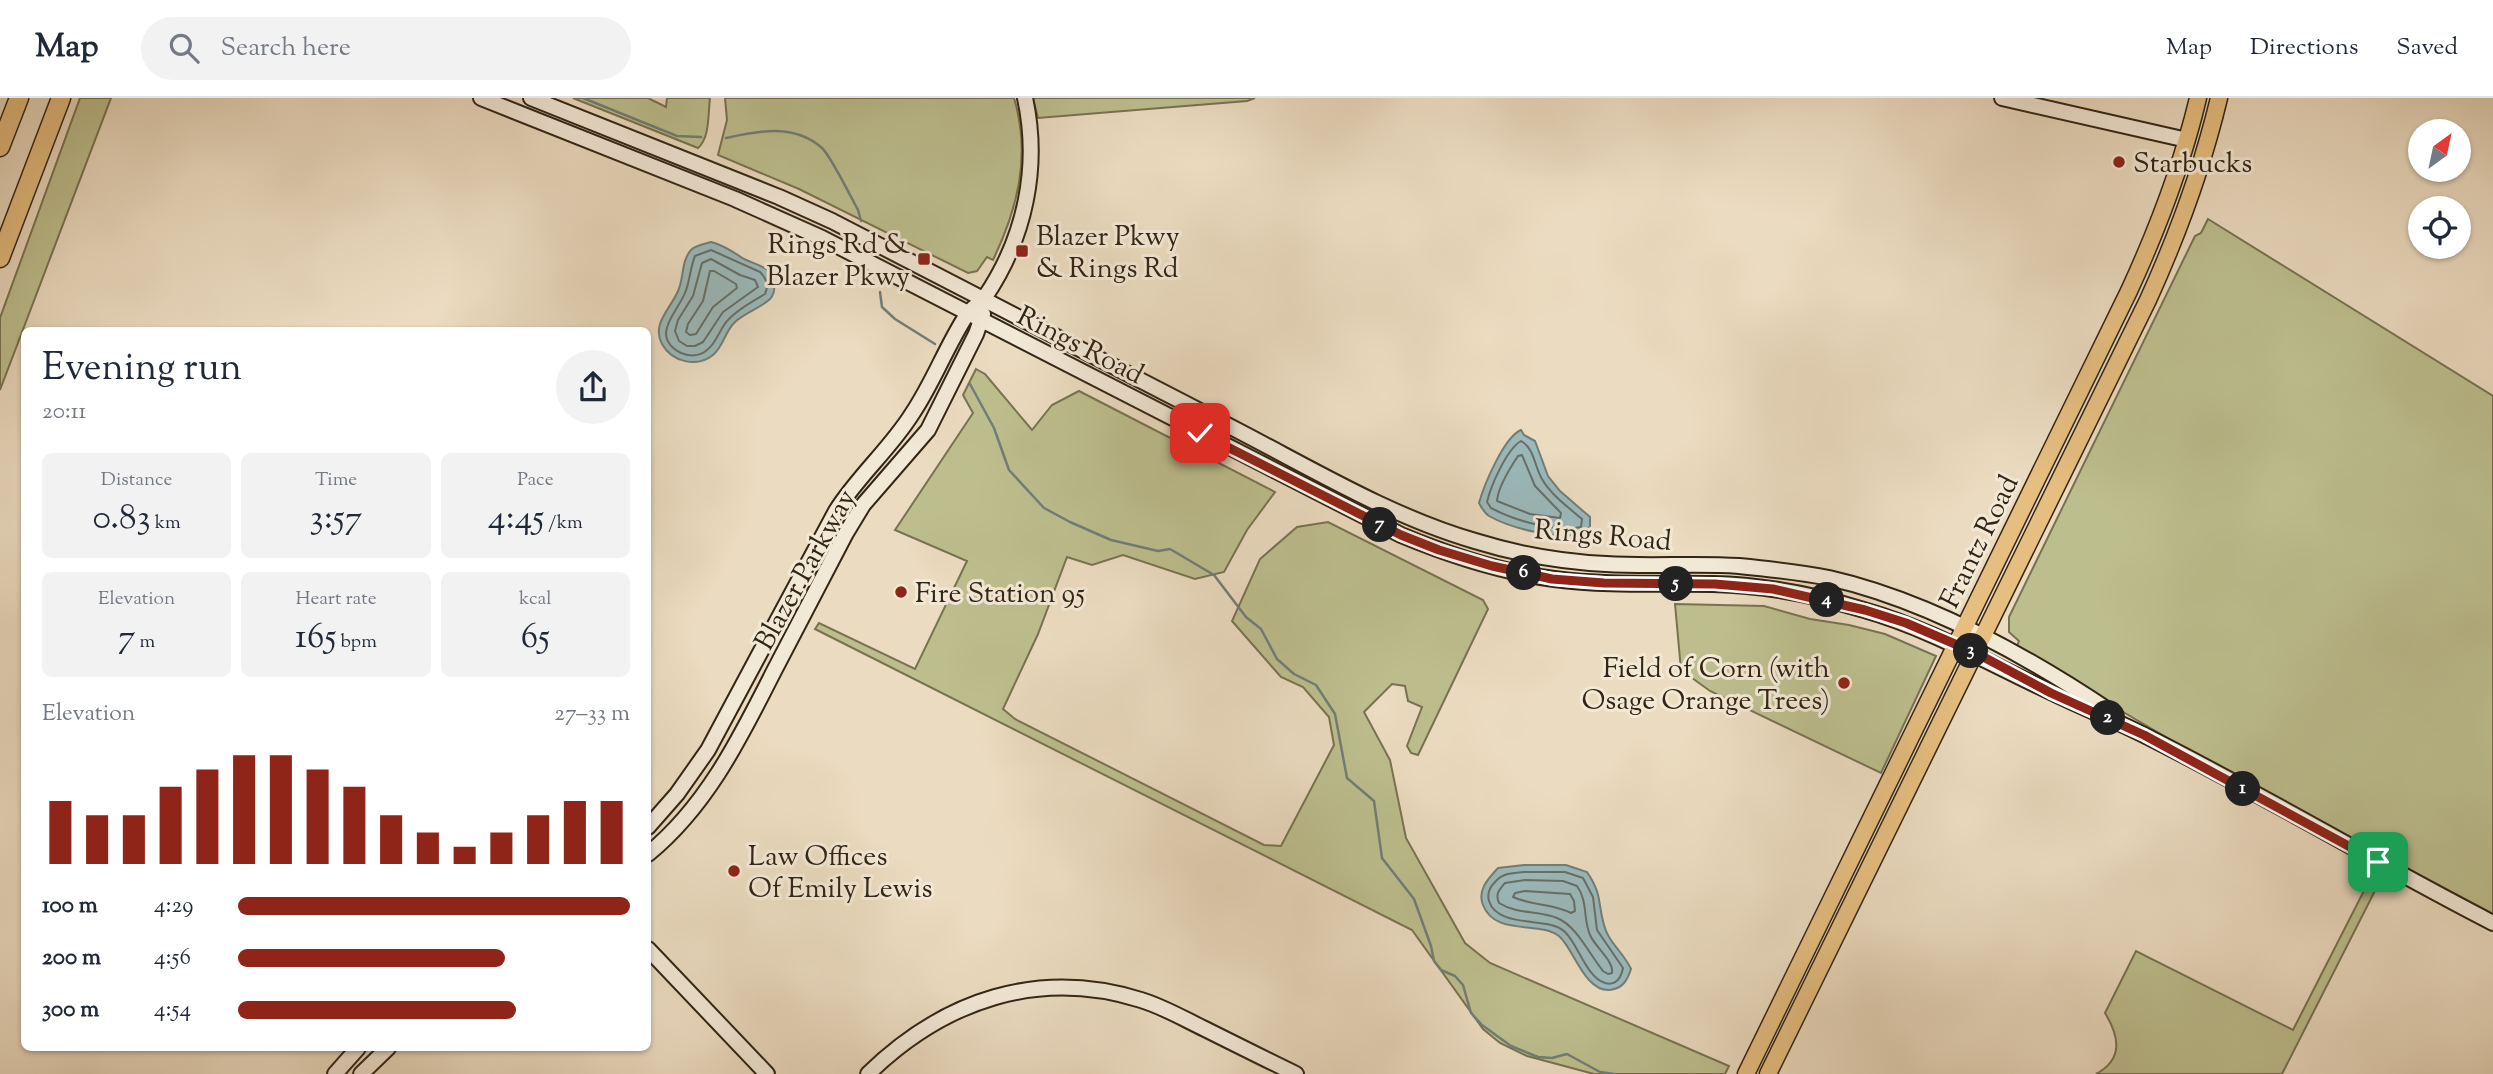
<!DOCTYPE html>
<html lang="en">
<head>
<meta charset="utf-8">
<style>
	:root { --surface:#fff; --page:#f2f2f3; --text:#1f2937; --muted:#747a83; --line:#e0e1e3; --accent:#8f2418 }
	body { margin:0; font-family:"Sorts Mill Goudy",serif; background:var(--page); color:var(--text); height:100vh; display:flex; flex-direction:column; font-size:26px; white-space:nowrap }
	* { box-sizing:border-box; margin:0 }
	p { font-size:23px; color:var(--muted) }
	.icon { flex:none; width:38px; height:38px; fill:none; stroke:currentColor; stroke-width:2; stroke-linecap:round; stroke-linejoin:round }
	.map { position:relative; flex:1; overflow:hidden }
	.side { position:absolute; left:21px; top:229px; width:630px; height:724px; display:flex; flex-direction:column; background:var(--surface); border-radius:10px; box-shadow:0 2px 5px #0004 }
	.side>* { flex:none }
	.needle { width:46px; rotate:33deg }
	.buttons { position:absolute; left:2408px; top:21px; display:grid; gap:14px }
	.buttons a { display:grid; place-items:center; width:63px; height:63px; border-radius:50%; background:var(--surface); box-shadow:0 2px 5px #0004; font-size:35px }
	.pin { position:absolute; display:grid; place-items:center; width:60px; height:60px; color:#fff; margin:-30px; border-radius:14px; box-shadow:0 4px 10px #0006 }
	.km { position:absolute; width:35px; height:35px; margin:-18px; border-radius:50%; background:#222; color:#fff; font-size:19px; line-height:35px; text-align:center }
	.round { display:grid; place-items:center; flex:none; width:74px; height:74px; border-radius:37px; background:var(--page) }
	.summary { display:flex; align-items:center; justify-content:space-between; height:119px; padding:0 21px }
	h1 { font-size:38px; font-weight:600; line-height:52px }
	.figures { display:grid; grid-template-columns:repeat(3,1fr); gap:10px; height:119px; padding:7px 21px }
	.figures div { display:grid; align-content:center; border-radius:10px; background:var(--page); text-align:center }
	.figures b { font-size:35px; font-weight:600 }
	.figures small { font-size:19px; font-weight:400 }
	.figures p { font-size:19px }
	.chart { height:196px; padding:14px 21px }
	.chart p { display:flex; justify-content:space-between }
	.chart svg { width:100%; height:126px; margin-top:7px; stroke:var(--accent); stroke-width:6 }
	ul { padding:0 21px; list-style:none; font-size:23px }
	li { display:grid; grid-template-columns:112px 84px 1fr; align-items:center; height:52px }
	li i { height:18px; border-radius:9px; background:var(--accent) }
	header { display:flex; align-items:center; gap:42px; box-sizing:border-box; height:98px; padding:0 35px; background:var(--surface); border-bottom:2px solid var(--line) }
	header strong { font-size:33px }
	nav { display:flex; gap:38px; margin-inline-start:auto; font-size:24px }
	.search { width:490px; height:63px; background:var(--page); display:flex; align-items:center; gap:18px; box-sizing:border-box; padding:0 24px; border-radius:38px; color:var(--muted); font-size:26px }
	.map>svg:first-child { display:block }
	.green { fill:#bdbe8e; stroke:#787251; stroke-width:2 }
	.water { fill:#9bb9bb; stroke:#717e78; stroke-width:2 }
	.lines { fill:none; stroke-linecap:round; stroke-linejoin:round }
	.shore { stroke:#666f68; stroke-width:2 }
	.stream { stroke:#717e78; stroke-width:2.5 }
	.secondary-casing { stroke:#322514; stroke-width:18 }
	.primary-casing { stroke:#322514; stroke-width:19 }
	.highway-casing { stroke:#322514; stroke-width:21 }
	.secondary { stroke:#f2e8d6; stroke-width:14 }
	.primary { stroke:#e6be80; stroke-width:16 }
	.highway { stroke:#e6be80; stroke-width:18 }
	.route-casing { stroke:#fff; stroke-width:14 }
	.route { stroke:#8f2418; stroke-width:9 }
	.poi-dot { fill:#8f2418; stroke:#f2e8d6; stroke-width:2.5 }
	.labels { text-anchor:middle; stroke-width:6; stroke-linejoin:round; paint-order:stroke }
	.poi-label { font-size:28px; fill:#322514; stroke:#f2e8d6; text-anchor:start }
	.street-label { font-size:28px; fill:#322514; stroke:#f2e8d6 }
</style>
</head>
<body>
<header>
<strong>Map</strong>
<div class="search"><svg class="icon" aria-label="search" viewBox="0 0 24 24"><circle cx="10" cy="10" r="6"/><path d="M15 15l6 6"/></svg>Search here</div>
<nav><a>Map</a><a>Directions</a><a>Saved</a></nav>
</header>
<div class="map">
<svg width="2493" height="976" viewBox="0 0 2493 976">
	<rect width="100%" height="100%" fill="#ebdbc0"/>
	<filter id="stains"><feTurbulence type="fractalNoise" baseFrequency=".00286" numOctaves="4"/><feColorMatrix values="0 0 0 0 .2 0 0 0 0 .09 0 0 0 0 .02 0 0 0 .5 -.17"/></filter>
	<radialGradient id="worn" r=".72"><stop offset=".6" stop-color="#630" stop-opacity="0"/><stop offset="1" stop-color="#630" stop-opacity=".3"/></radialGradient>
	<g class="green">
		<path d="M 80,0 L 111,0 L 0,292 L 0,220 Z"/>
		<path d="M 573,0 L 648,0 L 666,9 L 667,0 L 710,0 C 708,15 710,40 698,50 Z"/>
		<path d="M 725,0 L 1014,0 C 1031,57 1018,110 993,162 L 987,159 L 977,173 L 968,175 L 799,91 L 718,57 L 727,22 Z"/>
		<path d="M 1033,0 L 1255,0 L 1247,3 L 1038,20 Z"/>
		<path d="M 2208,121 L 2493,298 L 2493,816 L 2213,667 L 2086,592 L 2073,580 L 2016,550 L 2019,543 L 2009,534 L 2009,519 L 2195,138 L 2201,135 Z"/>
		<path d="M 976,271 L 985,276 L 1032,332 L 1052,307 L 1079,293 L 1275,394 L 1247,432 L 1224,474 L 1195,481 L 1123,457 L 1092,467 L 1067,459 L 1038,536 L 1003,611 L 1015,621 L 1264,747 L 1281,748 L 1334,647 L 1329,619 L 1303,589 L 1281,579 L 1232,523 L 1260,461 L 1297,429 L 1328,424 L 1483,502 L 1488,511 L 1418,657 L 1411,655 L 1407,648 L 1422,609 L 1408,603 L 1405,588 L 1392,586 L 1364,614 L 1390,662 L 1406,740 L 1465,845 L 1490,865 L 1729,968 L 1725,976 L 1594,976 L 1527,958 L 1500,945 L 1483,931 L 1412,832 L 815,531 L 819,525 L 915,571 L 967,463 L 895,432 L 973,315 L 963,297 Z"/>
		<path d="M 1675,506 L 1764,508 L 1810,521 L 1849,527 L 1885,536 L 1936,558 L 1881,675 L 1710,593 L 1681,572 Z"/>
		<path d="M 2375,771 L 2384,775 L 2282,976 L 2096,976 C 2124,961 2119,938 2105,915 L 2136,853 L 2293,932 Z"/>
	</g>
	<g class="water">
		<path d="M 711,144 C 724,147 733,154 744,161 C 758,168 773,168 774,187 C 775,192 773,198 770,201 C 759,211 744,215 734,225 C 725,234 723,249 713,257 C 697,270 672,264 662,246 C 651,226 671,210 678,193 C 684,181 681,163 691,152 C 696,147 704,146 711,144 Z"/>
		<path d="M 1521,332 L 1524,337 L 1535,343 L 1548,378 L 1560,393 L 1590,419 L 1590,428 L 1586,436 C 1558,441 1514,432 1489,418 C 1484,415 1482,410 1479,405 C 1484,387 1504,339 1521,332 Z"/>
		<path d="M 1524,767 L 1566,767 L 1587,774 C 1603,798 1597,803 1604,827 C 1608,844 1624,855 1631,871 C 1627,883 1623,890 1610,892 C 1585,894 1574,852 1560,839 C 1541,822 1495,839 1483,807 C 1477,792 1488,781 1498,770 Z"/>
	</g>
	<g class="lines">
		<g class="shore">
			<path d="M 711,152 L 760,174 C 767,181 769,187 765,196 C 753,203 738,211 729,221 C 720,229 717,245 707,252 C 700,258 690,259 681,255 C 649,238 677,215 685,195 C 690,183 690,170 695,158 Z"/>
			<path d="M 711,161 L 740,177 L 755,182 L 758,189 L 723,214 L 703,244 L 695,248 L 687,248 L 679,243 L 675,233 L 678,222 L 693,198 L 702,165 Z"/>
			<path d="M 710,173 L 714,173 L 736,186 L 737,190 L 713,209 L 696,236 L 690,237 L 686,234 L 688,226 L 703,203 Z"/>
			<path d="M 1521,343 C 1535,351 1534,368 1542,381 C 1551,397 1568,409 1582,421 L 1581,429 C 1555,435 1514,422 1491,410 L 1487,404 C 1491,387 1507,351 1521,343 Z"/>
			<path d="M 1522,357 L 1535,388 L 1561,415 L 1560,420 L 1530,416 L 1497,403 C 1498,389 1510,370 1518,358 Z"/>
			<path d="M 1524,774 L 1565,774 L 1583,780 L 1593,799 L 1597,832 L 1623,870 C 1621,880 1616,888 1605,885 C 1586,879 1578,846 1565,834 C 1562,831 1555,828 1551,827 C 1533,822 1496,826 1489,803 C 1487,796 1490,789 1495,784 C 1503,775 1512,775 1524,774 Z"/>
			<path d="M 1525,782 L 1563,783 L 1577,788 C 1588,803 1583,821 1590,837 C 1595,849 1614,863 1612,875 L 1608,876 L 1603,873 C 1589,856 1577,828 1557,820 C 1539,812 1518,817 1499,805 C 1495,796 1499,792 1505,785 Z"/>
			<path d="M 1525,793 L 1570,796 L 1574,803 L 1575,813 L 1571,815 C 1552,805 1532,808 1513,799 L 1515,795 Z"/>
		</g>
		<g class="stream">
			<path d="M 583,0 L 677,38 L 701,39"/>
			<path d="M 726,40 C 758,33 794,25 822,50 C 830,57 851,99 858,112 L 861,123"/>
			<path d="M 880,194 L 882,209 L 895,221 L 935,246"/>
			<path d="M 970,286 L 994,330 L 1009,372 L 1044,410 L 1070,424 L 1111,442 L 1158,453 L 1170,451 L 1214,477 L 1246,519 L 1261,531 L 1277,561 L 1294,576 L 1316,587 L 1335,616 L 1347,680 L 1374,703 L 1382,760 L 1414,801 L 1431,848 L 1434,863 L 1441,872 L 1455,878 L 1463,887 L 1471,915 L 1482,927 L 1511,948 L 1538,959 L 1552,960 L 1567,956 L 1600,974 L 1614,976"/>
		</g>
		<g class="secondary-casing">
			<g id="secondary">
				<path d="M 481,0 L 735,101 L 822,140 L 1401,437 C 1449,457 1501,474 1554,481 C 1607,488 1660,485 1713,486 C 1764,487 1815,497 1864,512 C 1931,531 1990,566 2053,595 C 2083,610 2115,622 2144,637 C 2262,696 2376,765 2493,825"/>
				<path d="M 531,0 L 779,99 L 832,123 C 964,191 1097,260 1229,328 C 1309,369 1389,418 1475,443 C 1517,456 1562,464 1606,466 C 1650,469 1695,465 1739,468 C 1769,471 1799,474 1829,480 C 1926,502 2029,559 2111,614"/>
				<path d="M 2002,0 L 2187,42"/>
				<path d="M 648,729 L 677,696 L 708,652 L 836,413 C 858,378 890,351 912,316 C 933,285 946,249 966,218 C 971,210 980,206 985,199 C 1025,140 1040,69 1025,0"/>
				<path d="M 648,756 C 707,708 740,640 774,573 C 798,527 822,481 846,435 L 863,407 L 928,332 L 976,236 L 983,216"/>
				<path d="M 648,851 L 767,976"/>
				<path d="M 335,976 L 358,950"/>
				<path d="M 361,976 L 388,950"/>
				<path d="M 868,976 C 944,902 1038,870 1141,902 C 1164,909 1184,921 1205,931 C 1235,946 1265,961 1296,976"/>
			</g>
		</g>
		<g class="primary-casing">
			<g id="primary">
				<path d="M 1746,976 L 2129,193 C 2158,130 2182,68 2198,0"/>
				<path d="M 1768,976 L 2148,202 C 2178,136 2202,71 2219,0"/>
			</g>
		</g>
		<g class="highway-casing">
			<g id="highway">
				<path d="M 0,49 L 19,0"/>
				<path d="M 0,160 L 61,0"/>
			</g>
		</g>
		<use href="#secondary" class="secondary"/>
		<use href="#primary" class="primary"/>
		<use href="#highway" class="highway"/>
	</g>
	<g class="lines">
		<g class="route-casing">
			<path id="route" d="M 1200,335 L 1401,437 L 1439,452 L 1492,468 L 1552,481 L 1604,485 L 1715,486 L 1773,491 L 1865,512 L 1906,525 L 1976,555 L 2051,595 L 2144,637 L 2378,764"/>
		</g>
		<use href="#route" class="route"/>
	</g>
	<g class="poi-dot">
		<circle cx="2119" cy="64" r="7"/>
		<rect x="1015" y="146" width="14" height="14" rx="3.5"/>
		<rect x="917" y="154" width="14" height="14" rx="3.5"/>
		<circle cx="901" cy="494" r="7"/>
		<circle cx="1844" cy="585" r="7"/>
		<circle cx="734" cy="773" r="7"/>
	</g>
	<g class="labels">
		<g class="poi-label">
			<text x="2133" y="74">Starbucks</text>
			<text x="1036" y="147">Blazer Pkwy<tspan x="1036" dy="32">&amp; Rings Rd</tspan></text>
			<text x="910" y="155" text-anchor="end">Rings Rd &amp;<tspan x="910" dy="32">Blazer Pkwy</tspan></text>
			<text x="915" y="504">Fire Station 95</text>
			<text x="1830" y="579" text-anchor="end">Field of Corn (with<tspan x="1830" dy="32">Osage Orange Trees)</tspan></text>
			<text x="748" y="767">Law Offices<tspan x="748" dy="32">Of Emily Lewis</tspan></text>
		</g>
		<g class="street-label">
			<text transform="translate(1081 246) rotate(27)" y="10">Rings Road</text>
			<text transform="translate(1603 436) rotate(5)" y="10">Rings Road</text>
			<text transform="translate(1978 443) rotate(-64)" y="10">Frantz Road</text>
			<text transform="translate(804 471) rotate(-61)" y="10">Blazer Parkway</text>
		</g>
	</g>
	<rect width="100%" height="100%" filter="url(#stains)"/>
	<rect width="100%" height="100%" fill="url(#worn)"/>
</svg>
<div class="buttons">
<a><svg class="needle" viewBox="-14 -14 28 28"><path d="M0-13l5 13h-10z" fill="#e53935"/><path d="M0 13l5-13h-10z" fill="#747a83"/></svg></a>
<a><svg class="icon" aria-label="locate" viewBox="0 0 24 24"><circle cx="12" cy="12" r="6"/><path d="M12 2v4M12 18v4M2 12h4M18 12h4"/></svg></a>
</div>
<div class="pin" style="left:2378px;top:764px;background:#1e9e55"><svg class="icon" aria-label="arrive" viewBox="0 0 24 24"><path d="M6 21V4h12l-3 4 3 4H6"/></svg></div>
<div class="pin" style="left:1200px;top:335px;background:#d93025"><svg class="icon" aria-label="check" viewBox="0 0 24 24"><path d="M5 12l5 5 9-10"/></svg></div>
<b class="km" style="left:2243px;top:691px">1</b>
<b class="km" style="left:2108px;top:620px">2</b>
<b class="km" style="left:1971px;top:553px">3</b>
<b class="km" style="left:1827px;top:502px">4</b>
<b class="km" style="left:1676px;top:486px">5</b>
<b class="km" style="left:1524px;top:475px">6</b>
<b class="km" style="left:1380px;top:427px">7</b>
<section class="side">
<div class="summary"><div><h1>Evening run</h1><p>20:11</p></div><a class="round"><svg class="icon" aria-label="share" viewBox="0 0 24 24"><path d="M12 15V3M7 8l5-5 5 5M5 13v7h14v-7"/></svg></a></div>
<div class="figures">
<div><p>Distance</p><b>0.83<small> km</small></b></div>
<div><p>Time</p><b>3:57</b></div>
<div><p>Pace</p><b>4:45<small> /km</small></b></div>
</div>
<div class="figures">
<div><p>Elevation</p><b>7<small> m</small></b></div>
<div><p>Heart rate</p><b>165<small> bpm</small></b></div>
<div><p>kcal</p><b>65</b></div>
</div>
<div class="chart"><p><span>Elevation</span>27–33 m</p>
<svg viewBox="0 0 160 44" preserveAspectRatio="none"><path d="M5 44V22M15 44V27M25 44V27M35 44V17M45 44V11M55 44V6M65 44V6M75 44V11M85 44V17M95 44V27M105 44V33M115 44V38M125 44V33M135 44V27M145 44V22M155 44V22"/></svg>
</div>
<ul>
<li><b>100 m</b>4:29<i style="width:100%"></i></li>
<li><b>200 m</b>4:56<i style="width:68%"></i></li>
<li><b>300 m</b>4:54<i style="width:71%"></i></li>
</ul>
</section>
</div>
</body>
</html>
